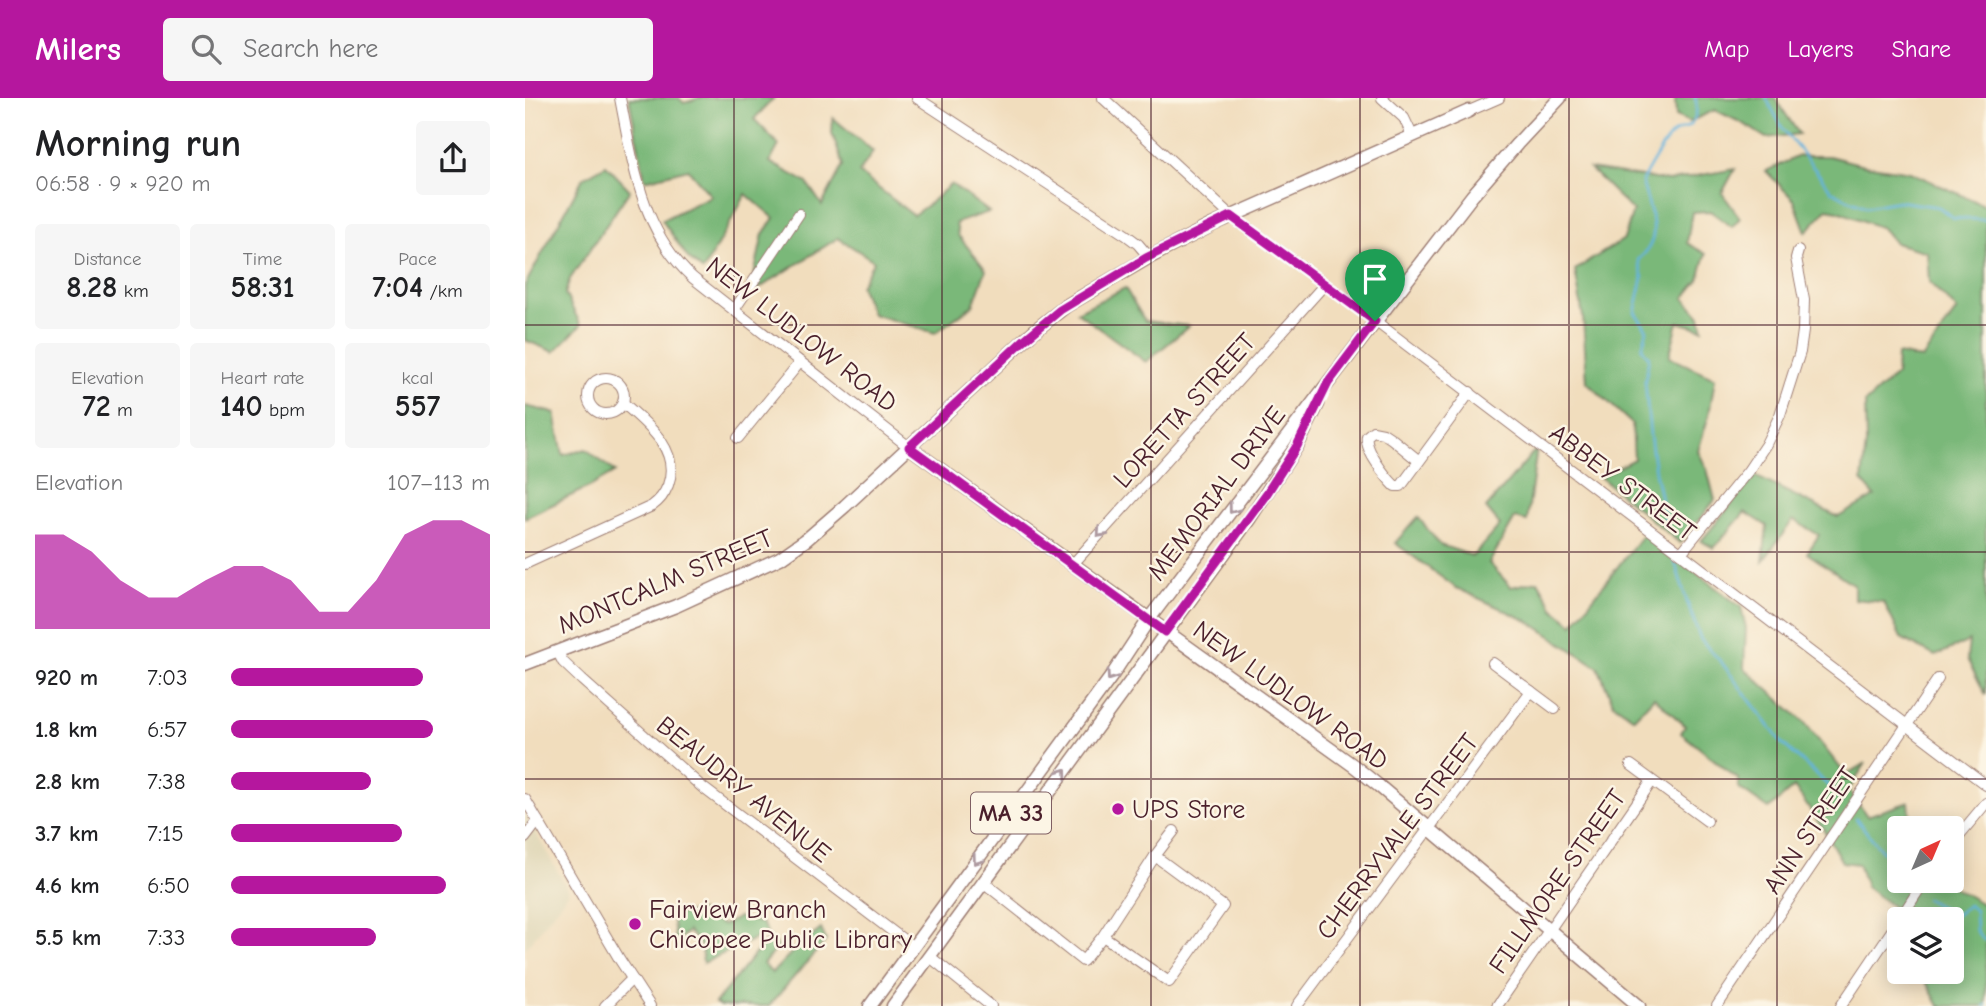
<!DOCTYPE html>
<html lang="en">
<head>
<meta charset="utf-8">
<style>
	:root { --surface:#fff; --page:#f6f6f6; --text:#202124; --muted:#757577; --accent:#b5179e }
	body { margin:0; font-family:"Comic Neue",sans-serif; background:var(--page); color:var(--text); height:100vh; display:flex; flex-direction:column; font-size:26px; white-space:nowrap }
	* { box-sizing:border-box; margin:0 }
	p { font-size:23px; color:var(--muted) }
	.icon { flex:none; width:38px; height:38px; fill:none; stroke:currentColor; stroke-width:2; stroke-linecap:round; stroke-linejoin:round }
	.map { position:relative; flex:1; overflow:hidden }
	.sheet { display:flex; flex-direction:column; background:var(--surface); width:525px }
	.sheet>* { flex:none }
	.needle { width:46px; rotate:44deg }
	.controls { position:absolute; left:1362px; top:718px; display:grid; gap:14px }
	.controls a { display:grid; place-items:center; width:77px; height:77px; border-radius:7px; background:var(--surface); box-shadow:0 4px 18px #0003; font-size:35px }
	.pin { position:absolute; display:grid; place-items:center; width:60px; height:60px; color:#fff; margin:-72px -30px; border-radius:50% 50% 50% 0; rotate:-45deg; box-shadow:0 0 7px #0007 }
	.pin .icon { rotate:45deg }
	.round { display:grid; place-items:center; flex:none; width:74px; height:74px; border-radius:7px; background:var(--page) }
	.head { display:flex; align-items:center; justify-content:space-between; height:119px; padding:0 35px }
	h1 { font-size:38px; font-weight:800; line-height:52px }
	.metrics { display:grid; grid-template-columns:repeat(3,1fr); gap:10px; height:119px; padding:7px 35px }
	.metrics div { display:grid; align-content:center; border-radius:7px; background:var(--page); text-align:center }
	.metrics b { font-size:30px; font-weight:800 }
	.metrics small { font-size:19px; font-weight:400 }
	.metrics p { font-size:19px }
	.chart { height:196px; padding:14px 35px }
	.chart p { display:flex; justify-content:space-between }
	.chart svg { width:100%; height:126px; margin-top:7px; fill:var(--accent); opacity:.7 }
	ul { padding:0 35px; list-style:none; font-size:23px }
	li { display:grid; grid-template-columns:112px 84px 1fr; align-items:center; height:52px }
	li i { height:18px; border-radius:9px; background:var(--accent) }
	header { display:flex; align-items:center; gap:42px; box-sizing:border-box; height:98px; padding:0 35px; background:var(--accent); color:#fff }
	header strong { font-size:33px }
	nav { display:flex; gap:38px; margin-inline-start:auto; font-size:24px }
	.search { width:490px; height:63px; background:var(--page); display:flex; align-items:center; gap:18px; box-sizing:border-box; padding:0 24px; border-radius:7px; color:var(--muted); font-size:26px }
	main { display:flex; flex:1; min-height:0 }
	.map>svg:first-child { display:block }
	.built { fill:#e0d7b7 }
	.forest { fill:#7ab879; stroke:#626c52; stroke-width:2 }
	.lines { fill:none; stroke-linecap:round; stroke-linejoin:round }
	.stream { stroke:#64b4de; stroke-width:2.5 }
	.minor-casing { stroke:#9e7e74; stroke-width:12 }
	.major-casing { stroke:#9e7e74; stroke-width:15 }
	.minor { stroke:#fff; stroke-width:10 }
	.major { stroke:#fff; stroke-width:12 }
	.oneway { stroke:#ae9aa0 }
	.route-casing { stroke:#fff; stroke-width:14 }
	.route { stroke:#b5179e; stroke-width:9 }
	.grid { fill:none; stroke:#4a1f2b; stroke-width:2; stroke-opacity:0.55 }
	.poi-dot { fill:#b5179e; stroke:#fcf5e5; stroke-width:2.5 }
	.labels { text-anchor:middle; stroke-width:5; stroke-linejoin:round; paint-order:stroke }
	.shield { fill:#fcf5e5; stroke:#7f5f63; stroke-width:2 }
	.shield-label { font-size:24px; font-weight:bold; fill:#4a1f2b }
	.street-label { font-size:26px; fill:#4a1f2b; stroke:#fcf5e5 }
	.poi-label { font-size:26px; fill:#4a1f2b; stroke:#fcf5e5; text-anchor:start }
</style>
</head>
<body>
<header>
<strong>Milers</strong>
<div class="search"><svg class="icon" aria-label="search" viewBox="0 0 24 24"><circle cx="10" cy="10" r="6"/><path d="M15 15l6 6"/></svg>Search here</div>
<nav><a>Map</a><a>Layers</a><a>Share</a></nav>
</header>
<main>
<section class="sheet">
<div class="head"><div><h1>Morning run</h1><p>06:58 · 9 × 920 m</p></div><a class="round"><svg class="icon" aria-label="share" viewBox="0 0 24 24"><path d="M12 15V3M7 8l5-5 5 5M5 13v7h14v-7"/></svg></a></div>
<div class="metrics">
<div><p>Distance</p><b>8.28<small> km</small></b></div>
<div><p>Time</p><b>58:31</b></div>
<div><p>Pace</p><b>7:04<small> /km</small></b></div>
</div>
<div class="metrics">
<div><p>Elevation</p><b>72<small> m</small></b></div>
<div><p>Heart rate</p><b>140<small> bpm</small></b></div>
<div><p>kcal</p><b>557</b></div>
</div>
<div class="chart"><p><span>Elevation</span>107–113 m</p>
<svg viewBox="0 0 160 44" preserveAspectRatio="none"><path d="M0 44V11L10 11L20 17L30 27L40 33L50 33L60 27L70 22L80 22L90 27L100 38L110 38L120 27L130 11L140 6L150 6L160 11V44z"/></svg>
</div>
<ul>
<li><b>920 m</b>7:03<i style="width:74%"></i></li>
<li><b>1.8 km</b>6:57<i style="width:78%"></i></li>
<li><b>2.8 km</b>7:38<i style="width:54%"></i></li>
<li><b>3.7 km</b>7:15<i style="width:66%"></i></li>
<li><b>4.6 km</b>6:50<i style="width:83%"></i></li>
<li><b>5.5 km</b>7:33<i style="width:56%"></i></li>
</ul>
</section>
<div class="map">
<svg width="1461" height="908" viewBox="0 0 1461 908">
	<rect width="100%" height="100%" fill="#fcf5e5"/>
	<filter id="ink" filterUnits="userSpaceOnUse"><feTurbulence type="fractalNoise" baseFrequency=".0143" numOctaves="2"/><feDisplacementMap in="SourceGraphic" scale="14" xChannelSelector="R" yChannelSelector="G"/><feConvolveMatrix kernelMatrix="1 2 1 2 8 2 1 2 1" color-interpolation-filters="sRGB"/></filter>
	<filter id="wash" filterUnits="userSpaceOnUse"><feTurbulence type="fractalNoise" baseFrequency=".00686" numOctaves="4" result="noise"/><feDisplacementMap in="SourceGraphic" scale="28" xChannelSelector="R" yChannelSelector="G"/><feGaussianBlur stdDeviation="1.57" result="paint"/><feColorMatrix in="noise" values="0 0 0 0 0 0 0 0 0 0 0 0 0 0 0 0 0 1.4 0 .05"/><feComposite in="paint" operator="in"/></filter>
	<g filter="url(#wash)">
		<rect width="100%" height="100%" fill="#f1ddbd"/>
		<path class="built" d="M 0,716 L 44,794 L 0,851 Z"/>
		<g class="forest">
			<path d="M 104,0 L 154,0 L 159,5 L 174,0 L 249,0 L 229,21 L 254,47 L 245,64 L 282,85 L 297,107 L 318,67 L 307,35 L 308,20 L 348,53 L 334,75 L 388,117 L 404,106 L 426,86 L 464,114 L 431,125 L 433,137 L 461,172 L 448,207 L 410,235 L 347,216 L 335,188 L 349,163 L 313,140 L 225,196 L 238,136 L 249,120 L 221,96 L 178,173 L 163,160 L 137,122 L 186,98 L 163,71 L 120,82 Z"/>
			<path d="M 1150,0 L 1250,0 L 1274,36 L 1241,40 L 1219,26 L 1190,12 L 1164,24 L 1151,18 Z"/>
			<path d="M 1274,58 L 1304,58 L 1339,67 L 1385,74 L 1461,108 L 1461,597 L 1442,561 L 1444,543 L 1410,558 L 1376,540 L 1359,504 L 1329,501 L 1329,487 L 1282,455 L 1294,437 L 1268,422 L 1238,463 L 1242,428 L 1220,414 L 1189,450 L 1176,443 L 1230,378 L 1313,419 L 1350,398 L 1337,383 L 1341,345 L 1340,305 L 1371,277 L 1372,256 L 1397,261 L 1432,212 L 1404,184 L 1402,154 L 1370,145 L 1357,130 L 1313,113 L 1302,111 L 1281,134 L 1269,102 L 1241,73 Z"/>
			<path d="M 81,67 L 105,92 L 45,181 L 40,196 L 56,227 L 29,254 L 0,242 L 0,187 L 58,80 Z"/>
			<path d="M 1065,71 L 1143,83 L 1210,71 L 1197,95 L 1215,120 L 1207,129 L 1185,113 L 1167,114 L 1162,145 L 1181,156 L 1174,182 L 1159,200 L 1175,218 L 1178,231 L 1153,224 L 1144,259 L 1190,280 L 1184,317 L 1173,353 L 1182,371 L 1190,402 L 1155,445 L 1075,379 L 1109,361 L 1107,326 L 1062,284 L 1058,219 L 1050,172 L 1099,141 L 1108,113 Z"/>
			<path d="M 600,190 L 620,223 L 664,228 L 621,264 L 552,214 Z"/>
			<path d="M 0,308 L 30,315 L 38,357 L 61,351 L 90,374 L 66,388 L 0,420 Z"/>
			<path d="M 1012,350 L 1002,423 L 990,420 L 964,465 L 986,489 L 1013,483 L 1029,511 L 1048,526 L 1119,435 L 1216,509 L 1221,530 L 1219,570 L 1279,624 L 1321,677 L 1341,665 L 1324,692 L 1342,718 L 1384,704 L 1386,730 L 1374,730 L 1374,782 L 1415,782 L 1461,808 L 1461,908 L 1414,908 L 1395,873 L 1426,873 L 1426,821 L 1384,821 L 1341,789 L 1333,766 L 1317,764 L 1299,732 L 1269,689 L 1244,711 L 1214,690 L 1213,681 L 1156,635 L 1160,628 L 1129,599 L 1109,620 L 1088,605 L 1073,569 L 1003,523 L 931,490 L 870,445 L 893,419 L 915,447 L 948,458 L 975,427 L 961,410 Z"/>
			<path d="M 174,813 L 198,827 L 214,819 L 237,825 L 242,835 L 178,865 L 176,848 L 163,833 L 151,846 L 147,817 Z"/>
			<path d="M 296,831 L 301,842 L 244,908 L 195,908 L 190,905 L 230,856 L 245,839 L 253,849 L 238,866 L 247,875 L 268,853 Z"/>
		</g>
		<g class="lines">
			<g class="stream">
				<path d="M 1241,0 L 1258,31 L 1307,93 L 1318,99 L 1341,109 L 1373,103 L 1414,109 L 1428,120 L 1461,122"/>
				<path d="M 1142,429 L 1130,374 L 1125,337 L 1120,283 L 1124,259 L 1117,250 L 1122,232 L 1110,214 L 1118,180 L 1113,162 C 1141,138 1124,114 1117,83 C 1124,70 1138,44 1149,35 C 1154,31 1161,31 1165,27 C 1172,20 1173,8 1170,0"/>
				<path d="M 1149,461 L 1162,504 L 1176,542 L 1197,565 L 1257,645 L 1309,693 L 1317,703"/>
				<path d="M 1331,721 L 1374,773"/>
				<path d="M 1381,782 L 1385,786"/>
				<path d="M 1401,801 L 1431,817 L 1443,807 L 1450,812 L 1451,833 L 1459,842 L 1461,841"/>
				<path d="M 1460,908 L 1461,907"/>
			</g>
		</g>
	</g>
	<g filter="url(#ink)">
		<g class="lines">
			<g class="minor-casing">
				<g id="minor">
					<path d="M 95,0 C 108,65 116,133 168,180 L 384,349"/>
					<path d="M 392,0 L 601,137 L 613,146 L 624,159"/>
					<path d="M 578,0 L 706,118 L 850,223 L 1461,687"/>
					<path d="M 857,0 L 879,20 L 887,37"/>
					<path d="M 944,13 L 974,0"/>
					<path d="M 209,212 L 274,116"/>
					<circle cx="81" cy="298" r="18"/>
					<path d="M 213,340 L 275,264"/>
					<path d="M 894,363 L 867,341 L 858,335 L 848,333 L 842,338 C 839,351 860,378 870,388 L 876,388 L 945,294"/>
					<path d="M 1156,455 L 1223,373 L 1241,346 L 1255,317 L 1275,254 L 1278,233 L 1279,202 L 1271,160 L 1273,153"/>
					<path d="M 0,466 L 127,408 C 135,402 139,397 143,387 C 156,352 122,326 98,305"/>
					<path d="M 548,466 L 800,186"/>
					<path d="M 33,554 L 38,564 L 57,582 L 177,689 L 388,849"/>
					<path d="M 968,565 L 1030,611"/>
					<path d="M 1106,667 L 1182,723"/>
					<path d="M 0,701 L 95,862 L 125,908"/>
					<path d="M 0,740 L 13,723"/>
					<path d="M 1426,747 L 1461,705"/>
					<path d="M 630,758 L 649,733"/>
					<path d="M 458,784 L 558,863 L 578,838 L 630,758 L 698,808 L 644,884 L 578,838"/>
					<path d="M 1375,821 L 1400,782"/>
					<path d="M 404,858 L 466,908"/>
					<path d="M 80,908 L 107,881"/>
					<path d="M 772,908 L 1006,593"/>
					<path d="M 972,908 L 1127,683"/>
					<path d="M 1192,908 L 1413,581"/>
					<path d="M 1316,908 L 1374,822"/>
				</g>
			</g>
			<g class="major-casing">
				<g id="major">
					<path d="M 384,349 L 829,668 L 854,688 L 1114,908"/>
					<path d="M 0,566 L 151,508 L 255,460 L 282,441 L 320,408 L 508,234 L 541,208 L 621,161 L 687,127 L 944,13"/>
					<path d="M 345,908 L 586,579 L 624,521 L 803,285 L 947,98 L 992,46 L 1035,0"/>
					<path d="M 368,908 L 725,420 L 772,348 L 793,306"/>
				</g>
			</g>
			<use href="#minor" class="minor"/>
			<use href="#major" class="major"/>
		</g>
		<defs><path id="oneway-chevron" d="M-2-3.5L2.5 0L-2 3.5" fill="none" stroke-width="1.6" stroke-linecap="round" stroke-linejoin="round" transform="scale(1.75)"/></defs>
		<g class="oneway">
			<use href="#oneway-chevron" transform="translate(708 411) rotate(127)"/>
			<use href="#oneway-chevron" transform="translate(576 435) rotate(132)"/>
			<use href="#oneway-chevron" transform="translate(586 578) rotate(125)"/>
			<use href="#oneway-chevron" transform="translate(538 675) rotate(-54)"/>
			<use href="#oneway-chevron" transform="translate(452 762) rotate(126)"/>
		</g>
	</g>
	<g class="lines" filter="url(#ink)">
		<g class="route-casing">
			<path id="route" d="M 706,118 L 850,223 L 803,285 L 772,348 L 742,395 L 640,534 L 384,349 L 498,243 L 535,212 L 621,160 Z"/>
		</g>
		<use href="#route" class="route"/>
	</g>
	<path class="grid" d="M 209,0 L 209,908M 417,0 L 417,908M 626,0 L 626,908M 835,0 L 835,908M 1044,0 L 1044,908M 1252,0 L 1252,908M 0,227 L 1461,227M 0,454 L 1461,454M 0,681 L 1461,681"/>
	<g class="poi-dot">
		<circle cx="593" cy="711" r="7"/>
		<circle cx="110" cy="826" r="7"/>
	</g>
	<g class="labels">
		<rect class="shield" x="446" y="694.5" width="80" height="41" rx="5"/>
		<g class="shield-label">
			<text x="486" y="723">MA 33</text>
		</g>
		<g class="street-label">
			<text transform="translate(277 236) rotate(38)" y="9">NEW LUDLOW ROAD</text>
			<text transform="translate(659 312) rotate(-48)" y="9">LORETTA STREET</text>
			<text transform="translate(1098 384) rotate(37)" y="9">ABBEY STREET</text>
			<text transform="translate(691 395) rotate(-53)" y="9">MEMORIAL DRIVE</text>
			<text transform="translate(140 483) rotate(-23)" y="9">MONTCALM STREET</text>
			<text transform="translate(766 597) rotate(36)" y="9">NEW LUDLOW ROAD</text>
			<text transform="translate(219 691) rotate(39)" y="9">BEAUDRY AVENUE</text>
			<text transform="translate(1285 732) rotate(-56)" y="9">ANN STREET</text>
			<text transform="translate(872 738) rotate(-53)" y="9">CHERRYVALE STREET</text>
			<text transform="translate(1032 783) rotate(-55)" y="9">FILLMORE STREET</text>
		</g>
		<g class="poi-label">
			<text x="607" y="720">UPS Store</text>
			<text x="124" y="820">Fairview Branch<tspan x="124" dy="30">Chicopee Public Library</tspan></text>
		</g>
	</g>
</svg>
<div class="controls">
<a><svg class="needle" viewBox="-14 -14 28 28"><path d="M0-13l5 13h-10z" fill="#e53935"/><path d="M0 13l5-13h-10z" fill="#757577"/></svg></a>
<a><svg class="icon" aria-label="layers" viewBox="0 0 24 24"><path d="M12 4l9 5-9 5-9-5zM3 14l9 5 9-5"/></svg></a>
</div>
<div class="pin" style="left:850px;top:223px;background:#1e9e55"><svg class="icon" aria-label="arrive" viewBox="0 0 24 24"><path d="M6 21V4h12l-3 4 3 4H6"/></svg></div>
</div>
</main>
</body>
</html>
